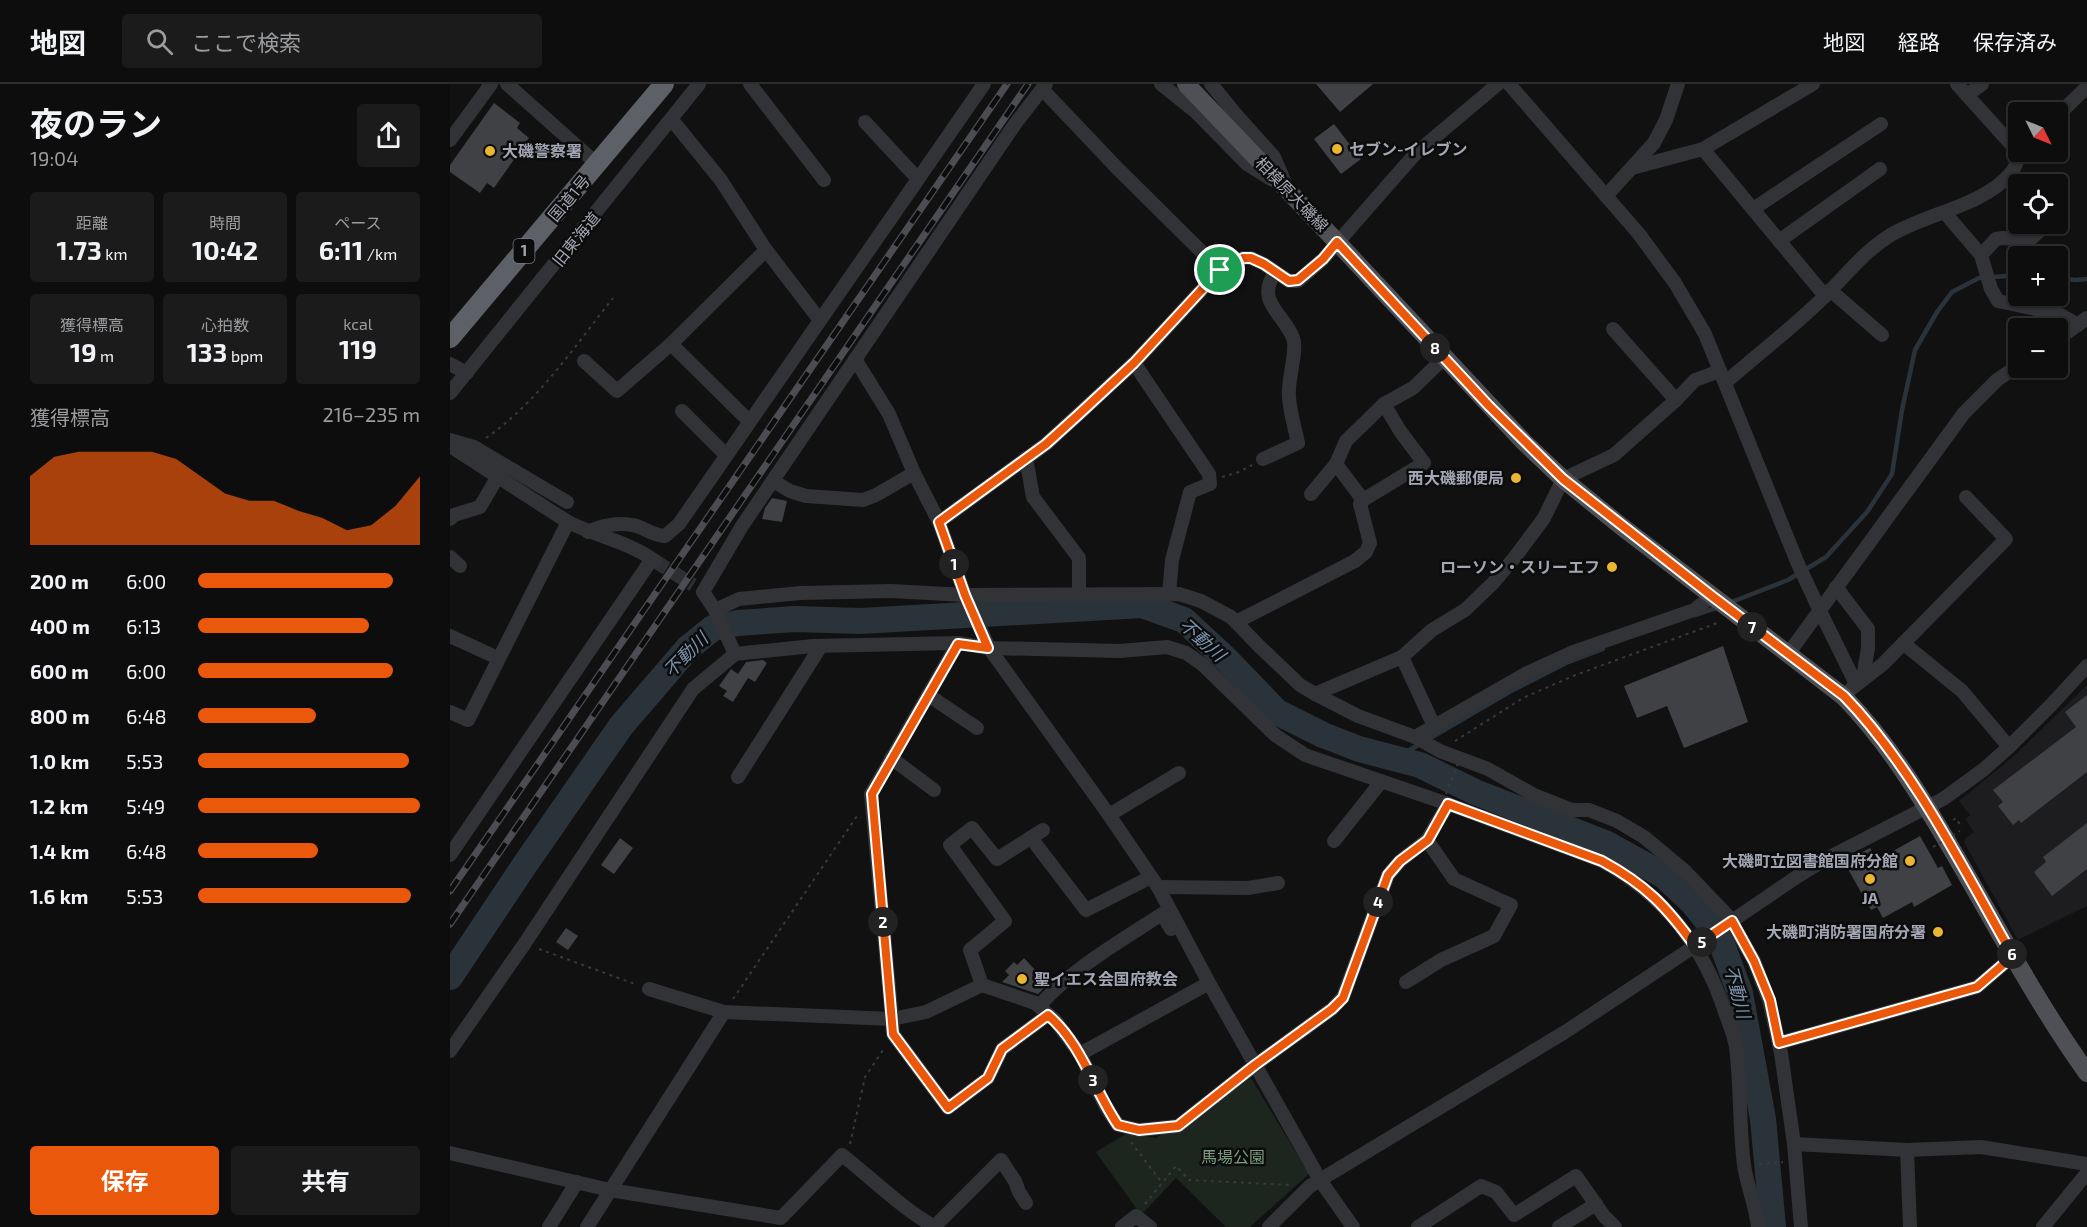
<!DOCTYPE html>
<html lang="ja">
<head>
<meta charset="utf-8">
<style>
	:root { --surface:#0d0d0e; --page:#1b1b1c; --text:#f1f3f6; --muted:#9a9c9e; --line:#2d2d2e; --accent:#ea580c }
	body { margin:0; font-family:"Exo 2","Noto Sans JP",sans-serif; background:var(--page); color:var(--text); height:100vh; display:flex; flex-direction:column; font-size:22px; white-space:nowrap }
	* { box-sizing:border-box; margin:0 }
	p { font-size:20px; color:var(--muted) }
	.icon { flex:none; width:33px; height:33px; fill:none; stroke:currentColor; stroke-width:2; stroke-linecap:round; stroke-linejoin:round }
	.map { position:relative; flex:1; overflow:hidden }
	.details { display:flex; flex-direction:column; background:var(--surface); width:450px }
	.details>* { flex:none }
	.needle { width:39px; rotate:133deg }
	.buttons { position:absolute; left:1558px; top:18px; display:grid; gap:12px }
	.buttons a { display:grid; place-items:center; width:60px; height:60px; border-radius:6px; background:var(--surface); box-shadow:0 2px 4px #0004,0 0 0 2px var(--line); font-size:30px }
	.pin { position:absolute; display:grid; place-items:center; width:51px; height:51px; color:#fff; margin:-26px; border:3px solid #fff; border-radius:50%; box-shadow:0 2px 6px #0007 }
	.km { position:absolute; width:30px; height:30px; margin:-15px; border-radius:50%; background:#222; color:#fff; font-size:16px; line-height:30px; text-align:center }
	.round { display:grid; place-items:center; flex:none; width:63px; height:63px; border-radius:6px; background:var(--page) }
	.headline { display:flex; align-items:center; justify-content:space-between; height:102px; padding:0 30px }
	h1 { font-size:33px; font-weight:700; line-height:45px }
	.figures { display:grid; grid-template-columns:repeat(3,1fr); gap:9px; height:102px; padding:6px 30px }
	.figures div { display:grid; align-content:center; border-radius:6px; background:var(--page); text-align:center }
	.figures b { font-size:26px; font-weight:700 }
	.figures small { font-size:16px; font-weight:400 }
	.figures p { font-size:16px }
	.chart { height:168px; padding:12px 30px }
	.chart p { display:flex; justify-content:space-between }
	.chart svg { width:100%; height:108px; margin-top:6px; fill:var(--accent); opacity:.7 }
	.button { display:flex; gap:12px; margin-top:auto; padding:12px 30px }
	.button a { flex:1; height:69px; border-radius:6px; background:var(--accent); color:#fff; font-size:24px; font-weight:700; line-height:69px; text-align:center }
	.button a+a { background:var(--page); color:var(--text) }
	ul { padding:0 30px; list-style:none; font-size:20px }
	li { display:grid; grid-template-columns:96px 72px 1fr; align-items:center; height:45px }
	li i { height:15px; border-radius:8px; background:var(--accent) }
	header { display:flex; align-items:center; gap:36px; box-sizing:border-box; height:84px; padding:0 30px; background:var(--surface); border-bottom:2px solid var(--line) }
	header strong { font-size:28px }
	nav { display:flex; gap:33px; margin-inline-start:auto; font-size:21px }
	.search { width:420px; height:54px; background:var(--page); display:flex; align-items:center; gap:15px; box-sizing:border-box; padding:0 21px; border-radius:6px; color:var(--muted); font-size:22px }
	main { display:flex; flex:1; min-height:0 }
	.map>svg:first-child { display:block }
	.built { fill:#1d1d1f }
	.green { fill:#1d251f }
	.lines { fill:none; stroke-linecap:round; stroke-linejoin:round }
	.stream { stroke:#2b333a; stroke-width:4.5 }
	.river { stroke:#2b333a; stroke-width:26 }
	.building { fill:#404145 }
	.minor-tunnel { stroke:#2e2f32; stroke-width:14; stroke-dasharray:14 7; stroke-linecap:butt }
	.path { stroke:#383a3e; stroke-width:2; stroke-dasharray:3 4.5; stroke-linecap:butt }
	.minor { stroke:#323337; stroke-width:14 }
	.major { stroke:#4e5056; stroke-width:18 }
	.highway { stroke:#5e6068; stroke-width:20 }
	.rail-casing { stroke:#4b4d52; stroke-width:7 }
	.rail { stroke:#0c0c0d; stroke-width:4.5; stroke-dasharray:14; stroke-linecap:butt }
	.path-bridge { stroke:#383a3e; stroke-width:2; stroke-dasharray:3 4.5; stroke-linecap:butt }
	.route-casing { stroke:#fff; stroke-width:12 }
	.route { stroke:#ea580c; stroke-width:8 }
	.poi-dot { fill:#eab631; stroke:#0c0c0d; stroke-width:2 }
	.labels { text-anchor:middle; stroke-width:5; stroke-linejoin:round; paint-order:stroke }
	.shield { fill:#0c0c0d; stroke:#767881; stroke-width:1.5 }
	.shield-label { font-size:15px; font-weight:bold; fill:#a3a7b3 }
	.poi-label { font-size:16px; font-weight:bold; fill:#a3a7b3; stroke:#0c0c0d; text-anchor:end }
	.street-label { font-size:16px; fill:#a3a7b3; stroke:#0c0c0d }
	.park-label { font-size:16px; fill:#7a9d7e; stroke:#0c0c0d }
	.water-label { font-size:18px; font-style:italic; fill:#7a93ad; stroke:#0c0c0d }
</style>
</head>
<body>
<header>
<strong>地図</strong>
<div class="search"><svg class="icon" aria-label="search" viewBox="0 0 24 24"><circle cx="10" cy="10" r="6"/><path d="M15 15l6 6"/></svg>ここで検索</div>
<nav><a>地図</a><a>経路</a><a>保存済み</a></nav>
</header>
<main>
<section class="details">
<div class="headline"><div><h1>夜のラン</h1><p>19:04</p></div><a class="round"><svg class="icon" aria-label="share" viewBox="0 0 24 24"><path d="M12 15V3M7 8l5-5 5 5M5 13v7h14v-7"/></svg></a></div>
<div class="figures">
<div><p>距離</p><b>1.73<small> km</small></b></div>
<div><p>時間</p><b>10:42</b></div>
<div><p>ペース</p><b>6:11<small> /km</small></b></div>
</div>
<div class="figures">
<div><p>獲得標高</p><b>19<small> m</small></b></div>
<div><p>心拍数</p><b>133<small> bpm</small></b></div>
<div><p>kcal</p><b>119</b></div>
</div>
<div class="chart"><p><span>獲得標高</span>216–235 m</p>
<svg viewBox="0 0 160 44" preserveAspectRatio="none"><path d="M0 44V16L10 8L20 6L30 6L40 6L50 6L60 9L70 16L80 23L90 26L100 26L110 30L120 33L130 38L140 36L150 28L160 16V44z"/></svg>
</div>
<ul>
<li><b>200 m</b>6:00<i style="width:88%"></i></li>
<li><b>400 m</b>6:13<i style="width:77%"></i></li>
<li><b>600 m</b>6:00<i style="width:88%"></i></li>
<li><b>800 m</b>6:48<i style="width:53%"></i></li>
<li><b>1.0 km</b>5:53<i style="width:95%"></i></li>
<li><b>1.2 km</b>5:49<i style="width:100%"></i></li>
<li><b>1.4 km</b>6:48<i style="width:54%"></i></li>
<li><b>1.6 km</b>5:53<i style="width:96%"></i></li>
</ul>
<div class="button"><a>保存</a><a>共有</a></div>
</section>
<div class="map">
<svg width="1637" height="1143" viewBox="0 0 1637 1143">
	<rect width="100%" height="100%" fill="#111112"/>
	<path class="built" d="M 1637,601 L 1637,822 L 1568,856 L 1514,758 L 1516,754 L 1524,748 L 1515,735 L 1520,731 L 1509,717 L 1564,672 Z"/>
	<path class="green" d="M 801,994 L 859,1090 L 800,1143 L 776,1143 L 726,1094 L 691,1131 L 646,1068 L 677,1049 L 706,1054 Z"/>
	<g class="lines">
		<g class="stream">
			<path d="M 1608,194 L 1625,196 L 1637,195"/>
			<path d="M 1279,519 L 1338,496 L 1376,473 L 1417,428 L 1442,390 L 1452,326 L 1465,266 L 1487,228 L 1502,208 L 1529,194 L 1569,191"/>
			<path d="M 1245,531 L 1269,523"/>
			<path d="M 977,656 L 1061,607 L 1116,579 L 1153,565"/>
			<path d="M 944,675 L 970,660"/>
		</g>
		<path class="river" d="M 0,893 L 76,779 L 171,642 L 238,564 L 263,544 L 288,539 L 345,535 L 410,537 L 692,521 L 734,536 L 776,575 L 827,628 L 873,651 L 909,665 L 970,681 L 1025,708 L 1155,759 L 1213,791 L 1242,818 L 1258,838 L 1273,863 L 1290,909 L 1313,1035 L 1323,1143"/>
	</g>
	<g class="building">
		<path d="M 866,0 L 923,0 L 890,28 Z"/>
		<path d="M 44,19 L 70,39 L 67,44 L 79,54 L 44,104 L 37,99 L 30,109 L 0,88 L 0,81 Z"/>
		<path d="M 884,40 L 911,75 L 891,90 L 864,55 Z"/>
		<path d="M 322,414 L 337,417 L 332,438 L 312,435 L 315,424 Z"/>
		<path d="M 1273,562 L 1298,638 L 1234,664 L 1217,622 L 1187,634 L 1174,602 Z"/>
		<path d="M 313,576 L 317,579 L 305,598 L 298,594 L 283,618 L 273,612 L 277,607 L 269,602 L 281,585 L 288,590 L 296,578 Z"/>
		<path d="M 1637,611 L 1637,688 L 1571,739 L 1569,736 L 1563,741 L 1548,722 L 1553,718 L 1543,706 L 1626,643 L 1615,628 Z"/>
		<path d="M 1637,739 L 1637,785 L 1602,812 L 1584,788 L 1596,778 L 1593,773 Z"/>
		<path d="M 1470,752 L 1488,784 L 1492,782 L 1502,801 L 1464,823 L 1462,818 L 1433,834 L 1427,823 L 1421,826 L 1394,778 L 1420,764 L 1427,776 Z"/>
		<path d="M 170,754 L 183,764 L 164,790 L 151,781 Z"/>
		<path d="M 116,844 L 128,852 L 118,866 L 106,858 Z"/>
		<path d="M 574,874 L 586,887 L 582,890 L 595,903 L 588,910 L 552,898 L 559,891 L 555,887 L 564,878 L 567,881 Z"/>
	</g>
	<g class="lines">
		<path class="minor-tunnel" d="M 205,477 L 243,501"/>
		<g class="path">
			<path d="M 36,354 C 88,318 124,263 163,214"/>
			<path d="M 772,393 L 789,388 L 802,381"/>
			<path d="M 1005,657 L 1073,614 L 1123,592 L 1270,538"/>
			<path d="M 1503,736 L 1506,734 L 1512,744"/>
			<path d="M 89,865 L 185,900"/>
			<path d="M 283,915 L 409,729"/>
			<path d="M 681,1058 L 712,1099"/>
			<path d="M 400,1060 L 415,993 L 435,963"/>
			<path d="M 1309,1080 L 1333,1078"/>
			<path d="M 695,1120 L 726,1082 L 739,1096 L 839,1101"/>
		</g>
		<g class="minor">
			<path d="M 57,0 L 147,80"/>
			<path d="M 300,0 L 374,96"/>
			<path d="M 711,0 L 746,28 L 797,80 L 821,95"/>
			<path d="M 761,0 L 788,33 L 824,73 L 836,101"/>
			<path d="M 1059,0 L 1189,150 L 1225,199 L 1255,250 L 1348,480 L 1370,527 L 1406,600"/>
			<path d="M 1507,0 L 1570,70 L 1573,68"/>
			<path d="M 592,5 L 668,85 L 770,186 L 684,279 L 759,390 L 760,400 L 740,408 L 722,476 L 719,510"/>
			<path d="M 1517,11 L 1532,0"/>
			<path d="M 1608,31 L 1637,3"/>
			<path d="M 222,36 L 270,95 L 316,166 L 369,235"/>
			<path d="M 415,38 L 468,95"/>
			<path d="M 0,56 L 41,0"/>
			<path d="M 1253,65 L 1375,212 L 1380,206 L 1432,251"/>
			<path d="M 1182,84 L 1253,65 L 1363,0"/>
			<path d="M 1156,112 L 1204,59 L 1216,36 L 1228,0"/>
			<path d="M 1303,125 L 1431,40"/>
			<path d="M 1608,128 L 1610,126"/>
			<path d="M 1495,129 L 1531,171 L 1541,205 L 1548,217 L 1609,230 L 1628,241"/>
			<path d="M 1329,157 L 1430,85"/>
			<path d="M 1531,171 L 1546,155 L 1553,154 L 1577,156 L 1582,154 L 1597,140"/>
			<path d="M 770,186 L 784,178 L 793,174 L 801,174 L 814,180 L 839,197 L 848,197 L 873,175 L 966,69 L 1048,0"/>
			<path d="M 1163,245 L 1226,316"/>
			<path d="M 1608,255 L 1637,234"/>
			<path d="M 221,260 L 299,337"/>
			<path d="M 405,275 L 439,330 L 464,389 L 489,438 L 515,511 L 539,564 L 659,731 L 708,803 L 759,899 L 870,1096 L 903,1143"/>
			<path d="M 134,277 L 167,307 L 221,260 L 316,166"/>
			<path d="M 0,280 L 17,289"/>
			<path d="M 1276,298 C 1309,269 1345,242 1376,211 C 1396,191 1415,167 1439,152 C 1474,130 1533,122 1560,90 C 1565,85 1567,77 1570,70"/>
			<path d="M 0,309 L 249,0"/>
			<path d="M 232,327 L 276,371"/>
			<path d="M 0,356 L 24,363 L 117,418"/>
			<path d="M 0,362 L 118,438 C 146,452 179,458 205,477"/>
			<path d="M 576,374 L 583,413 L 629,474 L 629,511"/>
			<path d="M 813,375 L 848,359 C 845,344 840,329 839,313 C 837,297 848,266 843,254 C 834,230 805,217 825,189"/>
			<path d="M 886,380 L 913,416 L 974,379 L 950,347 L 934,320"/>
			<path d="M 323,397 L 340,407 L 356,412 L 413,416 L 426,411 L 464,389"/>
			<path d="M 861,410 L 886,380 L 896,357 L 934,320 L 963,304 L 994,274"/>
			<path d="M 0,435 L 4,431 L 30,423 L 48,392"/>
			<path d="M 489,438 L 596,360 L 684,279"/>
			<path d="M 138,448 C 150,442 168,438 182,441 C 195,443 200,451 215,452 L 229,440 L 534,0"/>
			<path d="M 0,473 L 10,482"/>
			<path d="M 1386,503 L 1418,545 L 1418,564 L 1413,594"/>
			<path d="M 1262,512 L 1244,526 L 1123,568 L 1077,589 L 965,653 L 990,667 L 1038,685 L 1084,711 L 1122,726 L 1139,726 L 1167,737 L 1194,753 L 1236,788 L 1279,833 L 1304,877 L 1319,916 L 1331,969 L 1344,1060 L 1351,1143"/>
			<path d="M 265,526 L 289,515 L 350,509 L 441,507 L 515,511 L 729,510 L 751,517 L 781,533 L 809,562 L 850,601 L 865,610 L 952,573 L 982,546 L 1015,526 L 1043,499 L 1065,473 L 1094,434 L 1113,395 L 1164,371 L 1226,316 L 1245,296 L 1270,287"/>
			<path d="M 786,538 L 905,477 L 916,468 L 920,459 L 910,420 L 913,416"/>
			<path d="M 0,552 L 48,574"/>
			<path d="M 1453,559 L 1512,607 L 1559,663"/>
			<path d="M 285,570 L 265,526 L 253,508 L 292,442 L 565,40 L 596,0"/>
			<path d="M 1338,570 L 1514,329 L 1547,296 L 1569,281"/>
			<path d="M 952,573 L 984,642"/>
			<path d="M 1401,605 L 1433,580 L 1556,455 L 1516,413"/>
			<path d="M 865,610 L 908,632 L 965,653"/>
			<path d="M 478,611 L 527,644"/>
			<path d="M 0,628 L 18,636 L 118,438"/>
			<path d="M 441,674 L 484,706"/>
			<path d="M 288,693 L 371,562"/>
			<path d="M 659,731 L 729,689"/>
			<path d="M 581,754 L 636,826 L 701,793"/>
			<path d="M 884,757 L 931,698"/>
			<path d="M 0,771 L 202,475"/>
			<path d="M 708,803 L 798,804 L 828,799"/>
			<path d="M 956,898 L 991,876 L 1044,852 L 1061,821 L 1004,795 L 977,756"/>
			<path d="M 532,901 L 520,866 L 555,837 L 500,761 L 522,744 L 547,775 L 593,746"/>
			<path d="M 589,922 C 623,884 669,858 712,830 L 721,845"/>
			<path d="M 274,928 L 442,935 L 421,710 L 508,559"/>
			<path d="M 598,931 L 552,965 L 538,994 L 498,1024 L 443,950 L 442,935 L 476,928 L 532,901 L 585,919 L 605,936 L 630,970 L 759,899"/>
			<path d="M 1329,959 L 1527,903 L 1563,872"/>
			<path d="M 0,967 L 75,859 L 243,605 L 285,570 L 363,562 L 508,559 L 539,564 L 670,567 L 717,563 L 736,569 L 752,580 L 825,651 L 855,671 L 998,720 L 1152,777 C 1214,811 1253,861 1275,928 C 1279,939 1284,951 1286,963 C 1291,1002 1289,1042 1294,1081 C 1297,1102 1306,1122 1308,1143"/>
			<path d="M 630,970 L 656,1023 L 668,1041 L 689,1046 L 728,1042 L 805,981 L 882,925 L 893,913 L 938,791 L 950,777 L 977,756 L 998,720"/>
			<path d="M 1344,1060 L 1457,1066 L 1531,1063 L 1637,1080"/>
			<path d="M 1457,1066 L 1460,1143"/>
			<path d="M 0,1069 L 160,1106 L 331,1134 L 392,1071 C 423,1095 451,1124 485,1143"/>
			<path d="M 99,1143 L 127,1098"/>
			<path d="M 137,1143 L 274,928 L 199,905"/>
			<path d="M 484,1143 L 551,1076 L 565,1097 L 569,1108 L 576,1119"/>
			<path d="M 672,1143 L 686,1132 L 700,1143"/>
			<path d="M 819,1143 L 860,1102 L 870,1096 L 1115,948 L 1254,856 L 1348,792 L 1376,775 L 1493,715 L 1533,686 L 1559,663 L 1602,620 L 1637,582"/>
			<path d="M 968,1143 L 1031,1102 L 1046,1108 L 1064,1131 L 1126,1092 L 1154,1132 L 1165,1143"/>
			<path d="M 1109,1143 L 1146,1120"/>
			<path d="M 1593,1143 L 1637,1089"/>
		</g>
		<path class="major" d="M 736,0 L 887,158 L 1074,358 L 1113,395 L 1171,442 L 1393,612 C 1438,658 1472,714 1504,769 C 1547,843 1587,919 1637,989"/>
		<path class="highway" d="M 0,254 L 214,0"/>
		<g class="rail-casing">
			<g id="rail">
				<path d="M 0,807 L 557,0"/>
				<path d="M 0,840 L 578,0"/>
			</g>
		</g>
		<use href="#rail" class="rail"/>
		<g class="path-bridge">
			<path d="M 996,710 L 1010,674"/>
			<path d="M 1483,763 L 1510,747"/>
		</g>
	</g>
	<g class="lines">
		<g class="route-casing">
			<path id="route" d="M 887,158 L 1039,322 L 1113,395 L 1262,512 L 1394,612 C 1463,683 1514,786 1563,872 L 1527,903 L 1329,959 L 1320,916 L 1304,877 L 1282,837 L 1245,862 C 1216,822 1196,801 1152,777 L 998,720 L 978,756 L 950,777 L 938,791 L 893,914 L 882,925 L 805,981 L 728,1042 L 689,1046 L 668,1041 C 644,1006 632,960 598,931 L 552,965 L 538,994 L 498,1024 L 443,950 L 422,710 L 508,560 L 538,564 L 515,511 L 489,438 L 596,360 L 628,331 L 684,279 L 770,186 L 793,174 L 801,174 L 814,180 L 839,197 L 848,196 L 873,175 Z"/>
		</g>
		<use href="#route" class="route"/>
	</g>
	<g class="poi-dot">
		<circle cx="887" cy="65" r="6"/>
		<circle cx="40" cy="67" r="6"/>
		<circle cx="1066" cy="394" r="6"/>
		<circle cx="1162" cy="483" r="6"/>
		<circle cx="1460" cy="777" r="6"/>
		<circle cx="1420" cy="795" r="6"/>
		<circle cx="1488" cy="848" r="6"/>
		<circle cx="572" cy="895" r="6"/>
	</g>
	<g class="labels">
		<rect class="shield" x="63.5" y="155" width="21" height="24" rx="4.5"/>
		<g class="shield-label">
			<text x="74" y="172">1</text>
		</g>
		<g class="poi-label">
			<text x="899" y="71" text-anchor="start">セブン-イレブン</text>
			<text x="52" y="73" text-anchor="start">大磯警察署</text>
			<text x="1054" y="400">西大磯郵便局</text>
			<text x="1150" y="489">ローソン・スリーエフ</text>
			<text x="1448" y="783">大磯町立図書館国府分館</text>
			<text x="1420" y="820" text-anchor="middle">JA</text>
			<text x="1476" y="854">大磯町消防署国府分署</text>
			<text x="584" y="901" text-anchor="start">聖イエス会国府教会</text>
		</g>
		<g class="street-label">
			<text transform="translate(842 110) rotate(46)" y="6">相模原大磯線</text>
			<text transform="translate(119 114) rotate(-50)" y="6">国道1号</text>
			<text transform="translate(126 155) rotate(-51)" y="6">旧東海道</text>
		</g>
		<g class="park-label">
			<text x="783" y="1079">馬場公園</text>
		</g>
		<g class="water-label">
			<text transform="translate(752 556) rotate(42)" y="6">不動川</text>
			<text transform="translate(236 571) rotate(-45)" y="6">不動川</text>
			<text transform="translate(1287 908) rotate(75)" y="6">不動川</text>
		</g>
	</g>
</svg>
<div class="buttons">
<a><svg class="needle" viewBox="-14 -14 28 28"><path d="M0-13l5 13h-10z" fill="#e53935"/><path d="M0 13l5-13h-10z" fill="#9a9c9e"/></svg></a>
<a><svg class="icon" aria-label="locate" viewBox="0 0 24 24"><circle cx="12" cy="12" r="6"/><path d="M12 2v4M12 18v4M2 12h4M18 12h4"/></svg></a>
<a>+</a>
<a>−</a>
</div>
<div class="pin" style="left:770px;top:186px;background:#1e9e55"><svg class="icon" aria-label="arrive" viewBox="0 0 24 24"><path d="M6 21V4h12l-3 4 3 4H6"/></svg></div>
<b class="km" style="left:504px;top:480px">1</b>
<b class="km" style="left:433px;top:838px">2</b>
<b class="km" style="left:643px;top:996px">3</b>
<b class="km" style="left:928px;top:818px">4</b>
<b class="km" style="left:1252px;top:858px">5</b>
<b class="km" style="left:1562px;top:870px">6</b>
<b class="km" style="left:1302px;top:543px">7</b>
<b class="km" style="left:985px;top:264px">8</b>
</div>
</main>
</body>
</html>
